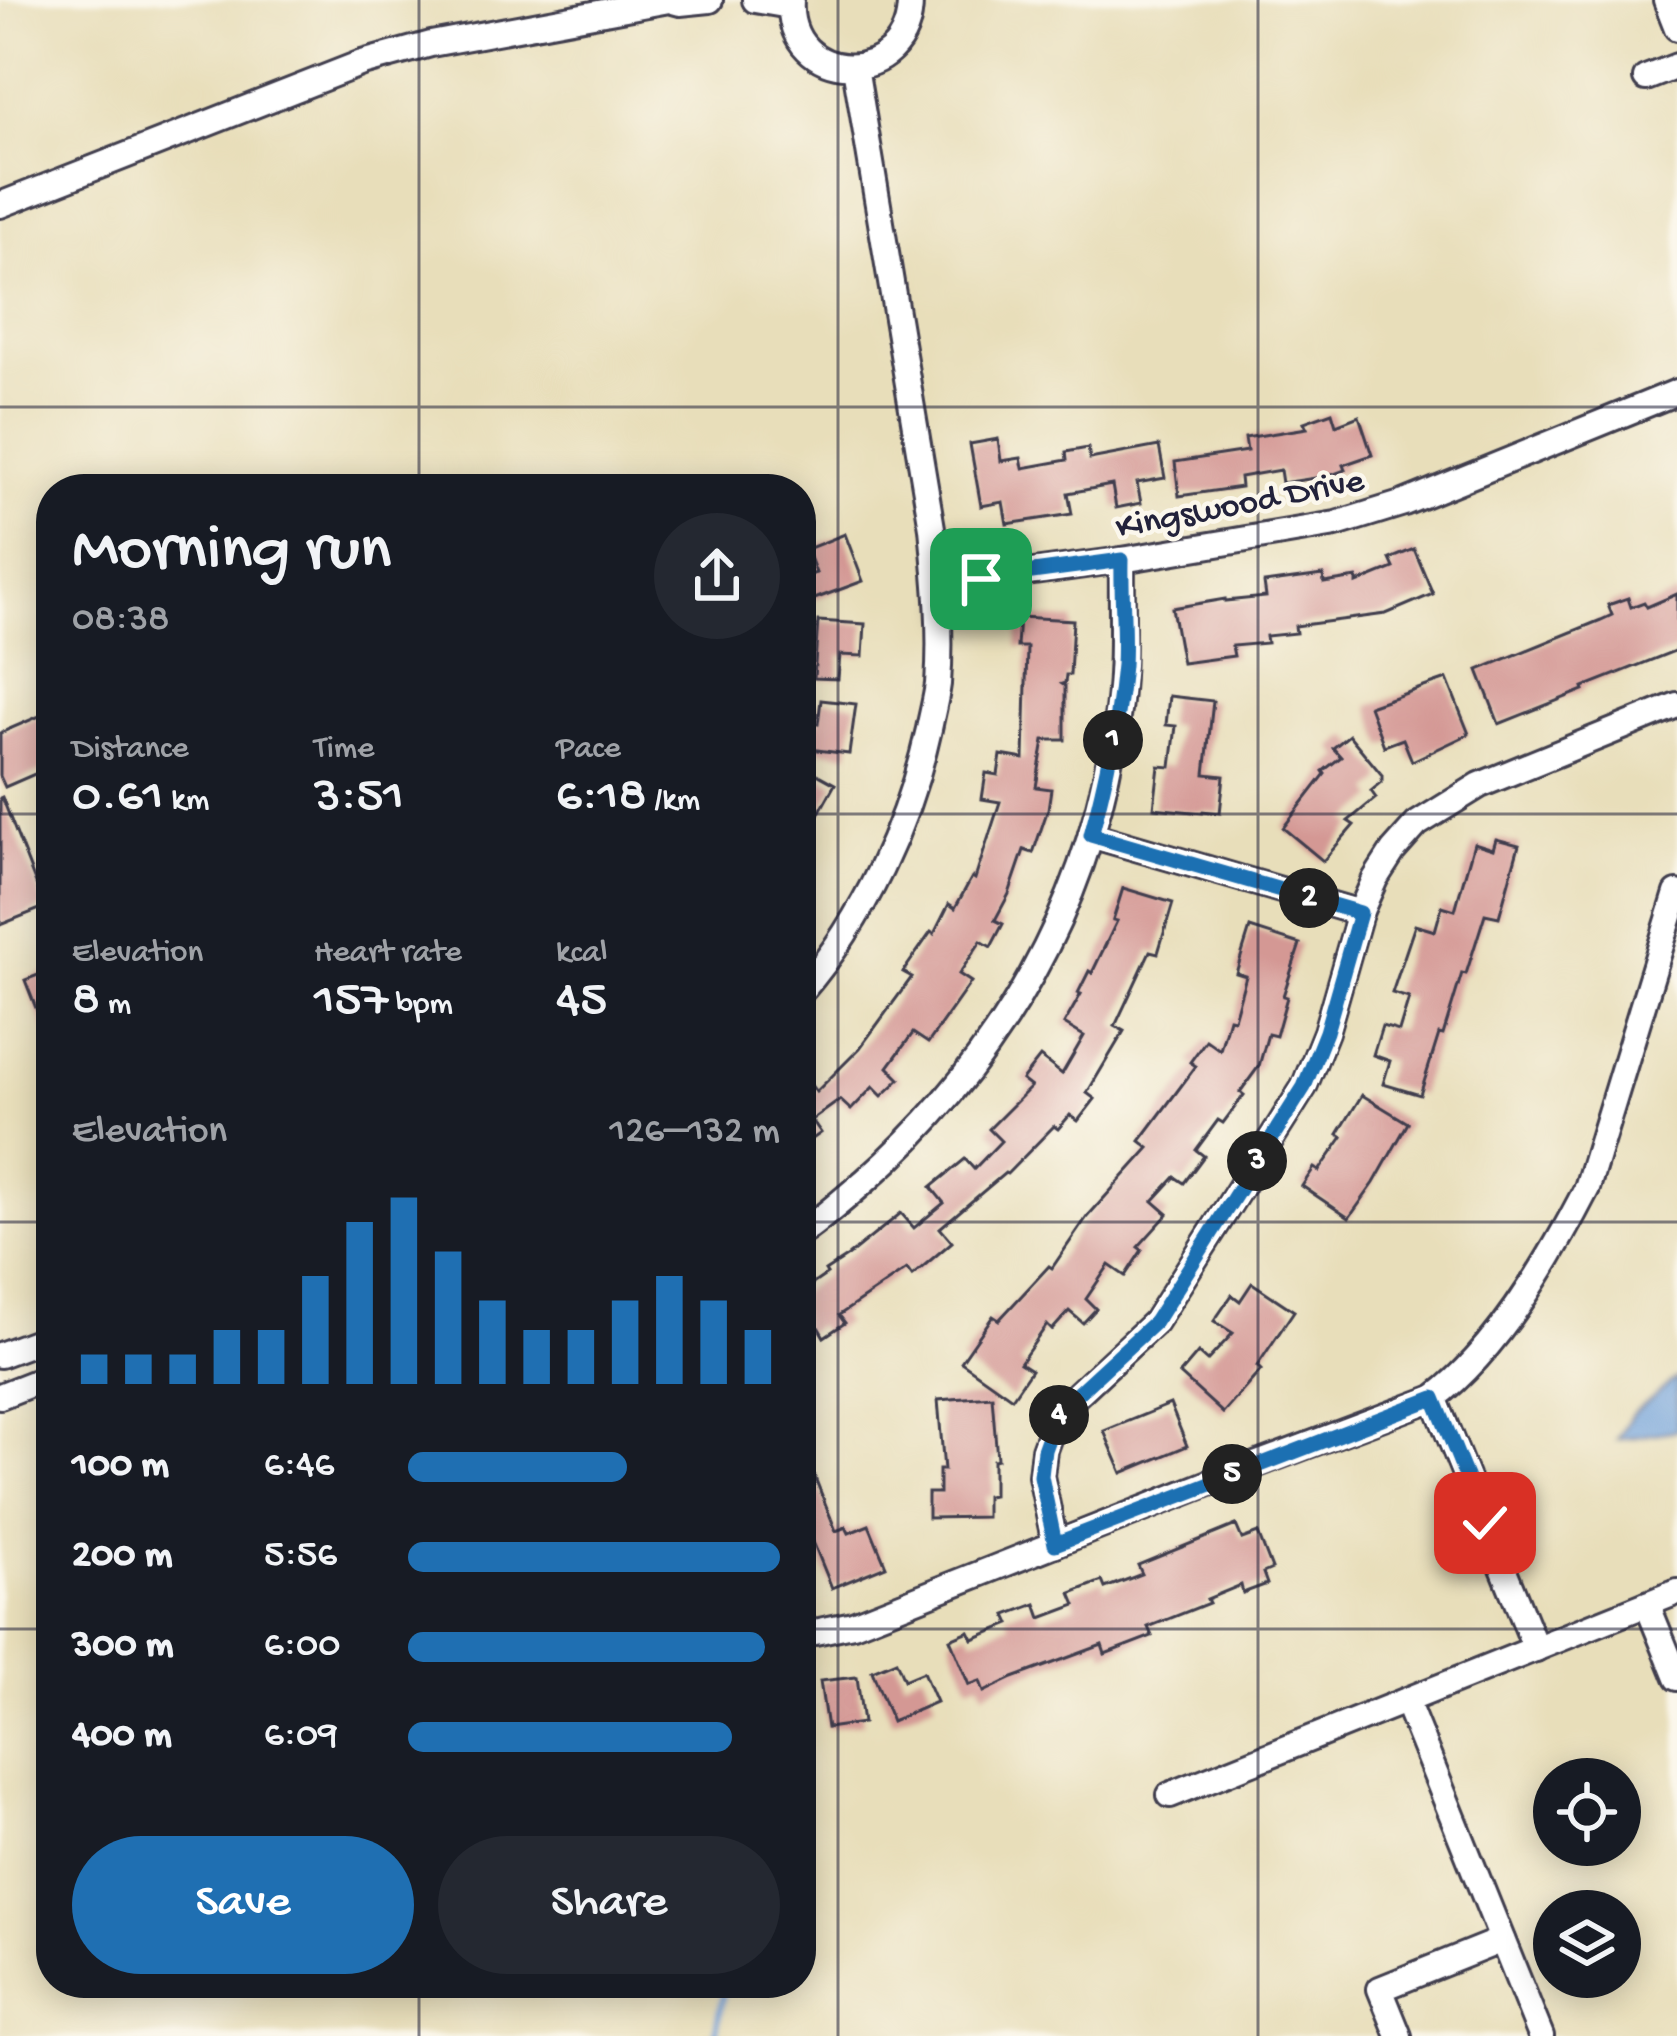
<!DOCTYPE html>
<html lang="en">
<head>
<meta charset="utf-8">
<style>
	:root { --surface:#171b24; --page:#242831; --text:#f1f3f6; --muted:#9ea1a6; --accent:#1f6fb2 }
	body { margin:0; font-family:"Gochi Hand",sans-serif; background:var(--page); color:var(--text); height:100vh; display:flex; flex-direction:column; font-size:45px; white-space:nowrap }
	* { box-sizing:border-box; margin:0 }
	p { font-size:39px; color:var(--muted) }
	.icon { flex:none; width:66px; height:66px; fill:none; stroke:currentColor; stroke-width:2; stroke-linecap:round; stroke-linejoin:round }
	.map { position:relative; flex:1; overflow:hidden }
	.side { position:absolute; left:36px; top:474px; width:780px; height:1524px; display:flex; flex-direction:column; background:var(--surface); border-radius:48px; box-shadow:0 6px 30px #0003 }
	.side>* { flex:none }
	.buttons { position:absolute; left:1533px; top:1758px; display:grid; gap:24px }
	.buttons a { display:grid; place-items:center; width:108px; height:108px; border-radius:50%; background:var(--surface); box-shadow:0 6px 30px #0003; font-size:60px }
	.pin { position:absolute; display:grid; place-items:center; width:102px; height:102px; color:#fff; margin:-51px; border-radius:24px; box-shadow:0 6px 18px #0006 }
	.km { position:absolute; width:60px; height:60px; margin:-30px; border-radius:50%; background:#222; color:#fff; font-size:33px; line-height:60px; text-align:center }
	.round { display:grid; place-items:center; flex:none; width:126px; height:126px; border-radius:63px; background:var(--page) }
	.overview { display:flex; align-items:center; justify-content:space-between; height:204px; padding:0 36px }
	h1 { font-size:66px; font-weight:600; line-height:90px }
	.figures { display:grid; grid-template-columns:repeat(3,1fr); gap:18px; height:204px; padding:12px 36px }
	.figures div { display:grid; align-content:center }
	.figures b { font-size:51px; font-weight:600 }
	.figures small { font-size:33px; font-weight:400 }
	.figures p { font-size:33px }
	.chart { height:336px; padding:24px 36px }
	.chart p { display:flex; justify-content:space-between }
	.chart svg { width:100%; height:216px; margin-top:12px; stroke:var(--accent); stroke-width:6 }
	.action { display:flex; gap:24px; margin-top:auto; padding:24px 36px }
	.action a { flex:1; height:138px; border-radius:72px; background:var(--accent); color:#fff; font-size:48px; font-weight:600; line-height:138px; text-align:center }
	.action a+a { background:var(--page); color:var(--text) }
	ul { padding:0 36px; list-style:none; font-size:39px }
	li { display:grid; grid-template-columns:192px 144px 1fr; align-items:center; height:90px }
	li i { height:30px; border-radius:15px; background:var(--accent) }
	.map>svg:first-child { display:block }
	.water { fill:#6fa0d9; stroke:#48618a; stroke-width:3 }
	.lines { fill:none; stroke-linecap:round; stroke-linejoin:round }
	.stream { stroke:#6fa0d9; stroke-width:6 }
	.building { fill:#d49894 }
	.minor-casing { stroke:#403e4e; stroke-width:30 }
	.minor { stroke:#fff; stroke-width:24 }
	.route-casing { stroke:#fff; stroke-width:24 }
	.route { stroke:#1f6fb2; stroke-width:15 }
	.grid { fill:none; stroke:#22223b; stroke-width:3; stroke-opacity:0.55 }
	.labels { text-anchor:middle; stroke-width:9; stroke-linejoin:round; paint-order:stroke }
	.street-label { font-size:36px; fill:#22223b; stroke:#fbf7ec }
</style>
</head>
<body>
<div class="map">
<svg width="1677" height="2036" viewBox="0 0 1677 2036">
	<rect width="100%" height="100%" fill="#fbf7ec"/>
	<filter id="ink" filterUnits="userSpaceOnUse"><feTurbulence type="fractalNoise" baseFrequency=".00833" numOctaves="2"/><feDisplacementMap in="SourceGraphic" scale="24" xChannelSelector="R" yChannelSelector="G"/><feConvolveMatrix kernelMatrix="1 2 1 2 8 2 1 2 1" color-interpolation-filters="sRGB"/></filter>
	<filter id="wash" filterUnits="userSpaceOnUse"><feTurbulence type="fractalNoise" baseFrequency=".004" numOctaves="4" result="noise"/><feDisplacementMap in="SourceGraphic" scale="48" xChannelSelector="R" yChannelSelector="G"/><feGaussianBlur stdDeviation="2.7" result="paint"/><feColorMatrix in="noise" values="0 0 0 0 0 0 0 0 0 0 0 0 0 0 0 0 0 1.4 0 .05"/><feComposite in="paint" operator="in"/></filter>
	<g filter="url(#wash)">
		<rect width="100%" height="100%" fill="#e8deba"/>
		<path class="water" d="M 1677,1378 L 1677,1430 L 1617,1440 L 1632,1414 Z"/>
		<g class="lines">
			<path class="stream" d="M 715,2036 L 725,1983"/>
		</g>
		<g id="blocks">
			<g class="building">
				<path d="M 1332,412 L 1336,425 L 1359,416 L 1372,455 L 1343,465 L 1345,470 L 1329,476 L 1282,483 L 1280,470 L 1240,477 L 1241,487 L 1179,496 L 1175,462 L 1247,451 L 1245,438 L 1307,428 L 1304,422 Z"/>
				<path d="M 998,439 L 1001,461 L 1021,458 L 1023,468 L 1067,460 L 1066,452 L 1088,448 L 1090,459 L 1159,446 L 1165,478 L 1137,483 L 1141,503 L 1116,508 L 1112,485 L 1068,493 L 1072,514 L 1007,524 L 1003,502 L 981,506 L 970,444 Z"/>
				<path d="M 845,534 L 863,581 L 801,604 L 801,578 L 816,573 L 807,549 Z"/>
				<path d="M 1414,549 L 1433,594 L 1386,614 L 1295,626 L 1296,633 L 1266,636 L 1267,643 L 1232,646 L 1234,656 L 1182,663 L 1172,608 L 1225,599 L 1225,601 L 1266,597 L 1264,583 L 1323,575 L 1324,583 L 1357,578 L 1357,583 L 1394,568 L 1390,559 Z"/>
				<path d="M 1677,594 L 1677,650 L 1583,687 L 1584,690 L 1499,724 L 1478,670 L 1601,620 L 1612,615 L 1608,605 L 1628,598 L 1631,607 L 1644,602 L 1647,607 Z"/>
				<path d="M 1019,617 L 1073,620 L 1070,675 L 1066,675 L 1065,683 L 1062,684 L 1065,686 L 1065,740 L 1044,740 L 1036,787 L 1051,789 L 1048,809 L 1033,853 L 1024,850 L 1009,894 L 995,920 L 1003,924 L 991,947 L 981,941 L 959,974 L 971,982 L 928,1043 L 913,1033 L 888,1067 L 900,1079 L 882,1096 L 873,1087 L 851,1110 L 840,1100 L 812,1120 L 821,1133 L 801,1147 L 801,1071 L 816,1092 L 860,1048 L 912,977 L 903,972 L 931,932 L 934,934 L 949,904 L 955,908 L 972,877 L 975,879 L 1000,802 L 982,799 L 986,773 L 998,775 L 1001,755 L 1024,759 L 1027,647 L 1017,647 Z"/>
				<path d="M 818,621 L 865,624 L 863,656 L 840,655 L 838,679 L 814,678 Z"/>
				<path d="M 1447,679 L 1469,734 L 1412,761 L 1403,739 L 1384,746 L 1369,706 Z"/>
				<path d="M 1169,696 L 1213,701 L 1205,774 L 1224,776 L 1220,813 L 1203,811 L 1202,813 L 1154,808 L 1159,766 L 1171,767 L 1176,726 L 1166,725 Z"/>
				<path d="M 821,700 L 856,704 L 849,754 L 801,748 L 803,722 L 818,724 Z"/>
				<path d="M 51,711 L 51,767 L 5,787 L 0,776 L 0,733 Z"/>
				<path d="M 1349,735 L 1382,775 L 1382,782 L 1371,791 L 1376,798 L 1348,821 L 1354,825 L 1323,861 L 1283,828 L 1325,774 L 1323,771 L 1341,757 L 1333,748 Z"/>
				<path d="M 806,768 L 835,784 L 801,845 L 801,778 Z"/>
				<path d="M 2,797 L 45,907 L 0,925 L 0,798 Z"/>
				<path d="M 1496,839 L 1519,845 L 1499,917 L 1485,914 L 1466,974 L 1462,973 L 1443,1035 L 1439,1034 L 1420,1095 L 1383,1084 L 1390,1061 L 1373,1055 L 1382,1026 L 1399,1031 L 1409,998 L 1392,993 L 1415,925 L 1435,931 L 1442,906 L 1455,910 L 1474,843 L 1493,849 Z"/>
				<path d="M 1123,888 L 1173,903 L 1158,953 L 1150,951 L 1115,1026 L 1124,1031 L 1087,1093 L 1095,1099 L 1078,1121 L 1070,1115 L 1058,1129 L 1054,1126 L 1007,1174 L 1005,1173 L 940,1228 L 952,1242 L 912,1276 L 907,1269 L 839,1315 L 845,1323 L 824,1337 L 817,1325 L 801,1336 L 801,1292 L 827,1274 L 825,1271 L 848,1256 L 901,1213 L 914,1228 L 944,1203 L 931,1187 L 965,1159 L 974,1169 L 1001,1141 L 989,1129 L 1031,1087 L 1022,1080 L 1040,1057 L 1062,1074 L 1084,1036 L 1064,1024 L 1081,994 L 1078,993 L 1089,971 L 1092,973 L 1117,921 L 1113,920 Z"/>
				<path d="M 1250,928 L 1300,944 L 1283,996 L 1287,997 L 1276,1036 L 1268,1034 L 1259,1066 L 1240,1092 L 1244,1095 L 1223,1123 L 1218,1120 L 1196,1150 L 1204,1156 L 1184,1183 L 1175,1177 L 1153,1201 L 1168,1214 L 1138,1247 L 1142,1250 L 1125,1276 L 1109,1265 L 1086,1299 L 1096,1309 L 1083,1323 L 1069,1311 L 1052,1330 L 1047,1325 L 1020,1363 L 1031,1370 L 1012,1398 L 961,1362 L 993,1316 L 999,1320 L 1049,1266 L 1052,1268 L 1087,1217 L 1149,1148 L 1140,1141 L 1196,1066 L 1190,1062 L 1206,1040 L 1220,1050 L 1229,1018 L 1234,1019 L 1246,976 L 1236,973 Z"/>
				<path d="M 51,970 L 51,1044 L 50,1044 L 25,980 Z"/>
				<path d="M 1362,1095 L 1408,1123 L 1374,1183 L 1349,1218 L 1302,1186 L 1314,1168 L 1319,1171 L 1343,1137 L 1338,1134 Z"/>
				<path d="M 1252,1283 L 1294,1311 L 1257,1366 L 1261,1370 L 1223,1413 L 1180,1374 L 1198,1353 L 1207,1361 L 1233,1333 L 1214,1321 L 1232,1295 L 1240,1301 Z"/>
				<path d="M 992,1396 L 997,1459 L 993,1460 L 993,1495 L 986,1496 L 986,1517 L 928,1518 L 928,1493 L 939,1493 L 939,1470 L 944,1470 L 938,1400 Z"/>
				<path d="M 1170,1404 L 1187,1446 L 1122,1473 L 1104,1431 Z"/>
				<path d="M 801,1442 L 836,1531 L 846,1527 L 849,1533 L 869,1525 L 886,1566 L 832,1588 L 807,1527 L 801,1529 Z"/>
				<path d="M 1236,1525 L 1242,1539 L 1258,1533 L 1272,1569 L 1263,1573 L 1267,1584 L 1243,1593 L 1241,1585 L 1207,1599 L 1209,1603 L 1148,1627 L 1152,1636 L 1105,1654 L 1102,1645 L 1013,1678 L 984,1692 L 980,1681 L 969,1685 L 950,1639 L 969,1631 L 973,1639 L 1010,1624 L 1006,1615 L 1036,1604 L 1041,1618 L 1076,1605 L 1071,1593 L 1102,1581 L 1105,1588 L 1142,1574 L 1138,1565 Z"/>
				<path d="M 896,1661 L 904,1680 L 923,1672 L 936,1702 L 892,1721 L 872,1671 Z"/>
				<path d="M 857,1677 L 863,1723 L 827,1728 L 820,1681 Z"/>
			</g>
		</g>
	</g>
	<g filter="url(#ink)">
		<use href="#blocks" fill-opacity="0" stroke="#403e4e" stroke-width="3"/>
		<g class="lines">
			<g class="minor-casing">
				<g id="minor">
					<path d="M 755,0 L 790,6"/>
					<path d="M 791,0 C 785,86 911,91 910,0"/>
					<path d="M 1666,0 L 1677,28"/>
					<path d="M 1646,78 L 1677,66"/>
					<path d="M 0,205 L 362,63 L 431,44 L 669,0 L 680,3 L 710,0"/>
					<path d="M 938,585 L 1122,560 L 1336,524 L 1404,503 L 1677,392"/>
					<path d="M 1091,835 L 1360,913"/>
					<path d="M 801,992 C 865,918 908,824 929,729 C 932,714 936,699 938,684 C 942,632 937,580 932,528 L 855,67"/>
					<path d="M 801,1233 C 824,1217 844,1199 865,1181 C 1001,1061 1089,904 1116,724 C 1125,669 1121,615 1122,560"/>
					<path d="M 0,1355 L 51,1336"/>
					<path d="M 0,1396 L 51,1376"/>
					<path d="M 1434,1398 L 1536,1649"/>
					<path d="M 1055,1544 L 1041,1476 L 1044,1450 L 1053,1425 L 1067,1404 L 1155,1322 L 1304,1087 L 1326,1032 L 1360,913 L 1375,879 L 1393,851 L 1417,824 L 1480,785 L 1677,705"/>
					<path d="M 1647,1604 L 1677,1678"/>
					<path d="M 801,1629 L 815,1632 L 853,1624 L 1247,1468 L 1434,1398 C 1498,1350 1551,1258 1587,1188 L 1677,893"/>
					<path d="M 1406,1701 L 1541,2036"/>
					<path d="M 1170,1795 L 1677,1592"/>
					<path d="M 1399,2036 L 1380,1989 L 1502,1940"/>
				</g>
			</g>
			<use href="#minor" class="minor"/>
		</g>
	</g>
	<g class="lines" filter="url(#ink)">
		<g class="route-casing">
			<path id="route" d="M 981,579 L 1122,560 C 1121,595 1125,630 1123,665 C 1118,723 1106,779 1091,835 L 1360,913 L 1326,1032 L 1304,1087 L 1155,1322 L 1066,1404 L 1053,1425 L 1044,1450 L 1041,1476 L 1055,1544 L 1434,1398 L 1485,1523"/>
		</g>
		<use href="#route" class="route"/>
	</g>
	<path class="grid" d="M 419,0 L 419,489M 838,0 L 838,2036M 1258,0 L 1258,2036M 0,407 L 1677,407M 0,814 L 51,814M 801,814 L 1677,814M 0,1222 L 51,1222M 801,1222 L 1677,1222M 0,1629 L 51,1629M 801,1629 L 1677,1629M 419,1983 L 419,2036"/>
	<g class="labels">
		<g class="street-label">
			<text transform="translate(1239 500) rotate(-11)" y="13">Kingswood Drive</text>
		</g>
	</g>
</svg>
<div class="buttons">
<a><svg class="icon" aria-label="locate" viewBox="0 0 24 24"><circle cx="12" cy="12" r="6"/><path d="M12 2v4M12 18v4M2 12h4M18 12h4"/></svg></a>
<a><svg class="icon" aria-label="layers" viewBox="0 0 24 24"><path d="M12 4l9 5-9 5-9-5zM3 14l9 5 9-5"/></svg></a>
</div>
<div class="pin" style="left:981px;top:579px;background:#1e9e55"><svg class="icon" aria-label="arrive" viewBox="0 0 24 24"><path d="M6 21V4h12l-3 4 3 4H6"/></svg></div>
<div class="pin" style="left:1485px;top:1523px;background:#d93025"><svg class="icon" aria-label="check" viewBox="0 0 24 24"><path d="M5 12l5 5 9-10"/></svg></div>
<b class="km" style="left:1113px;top:740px">1</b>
<b class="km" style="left:1309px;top:898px">2</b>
<b class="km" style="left:1257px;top:1161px">3</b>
<b class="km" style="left:1059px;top:1415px">4</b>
<b class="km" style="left:1232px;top:1474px">5</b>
<section class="side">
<div class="overview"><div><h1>Morning run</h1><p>08:38</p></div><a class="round"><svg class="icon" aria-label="share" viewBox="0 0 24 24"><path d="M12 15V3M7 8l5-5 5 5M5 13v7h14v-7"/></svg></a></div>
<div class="figures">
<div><p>Distance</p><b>0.61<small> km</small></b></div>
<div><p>Time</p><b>3:51</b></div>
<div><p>Pace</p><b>6:18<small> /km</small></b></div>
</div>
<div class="figures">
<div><p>Elevation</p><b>8<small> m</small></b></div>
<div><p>Heart rate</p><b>157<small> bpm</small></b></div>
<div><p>kcal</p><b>45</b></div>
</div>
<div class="chart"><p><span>Elevation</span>126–132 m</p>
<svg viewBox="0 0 160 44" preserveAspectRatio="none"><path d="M5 44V38M15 44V38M25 44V38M35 44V33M45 44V33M55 44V22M65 44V11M75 44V6M85 44V17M95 44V27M105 44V33M115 44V33M125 44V27M135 44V22M145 44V27M155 44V33"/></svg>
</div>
<ul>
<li><b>100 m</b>6:46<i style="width:59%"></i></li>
<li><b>200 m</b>5:56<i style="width:100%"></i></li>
<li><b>300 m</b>6:00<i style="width:96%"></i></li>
<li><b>400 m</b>6:09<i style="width:87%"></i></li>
</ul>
<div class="action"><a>Save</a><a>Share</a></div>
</section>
</div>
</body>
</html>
